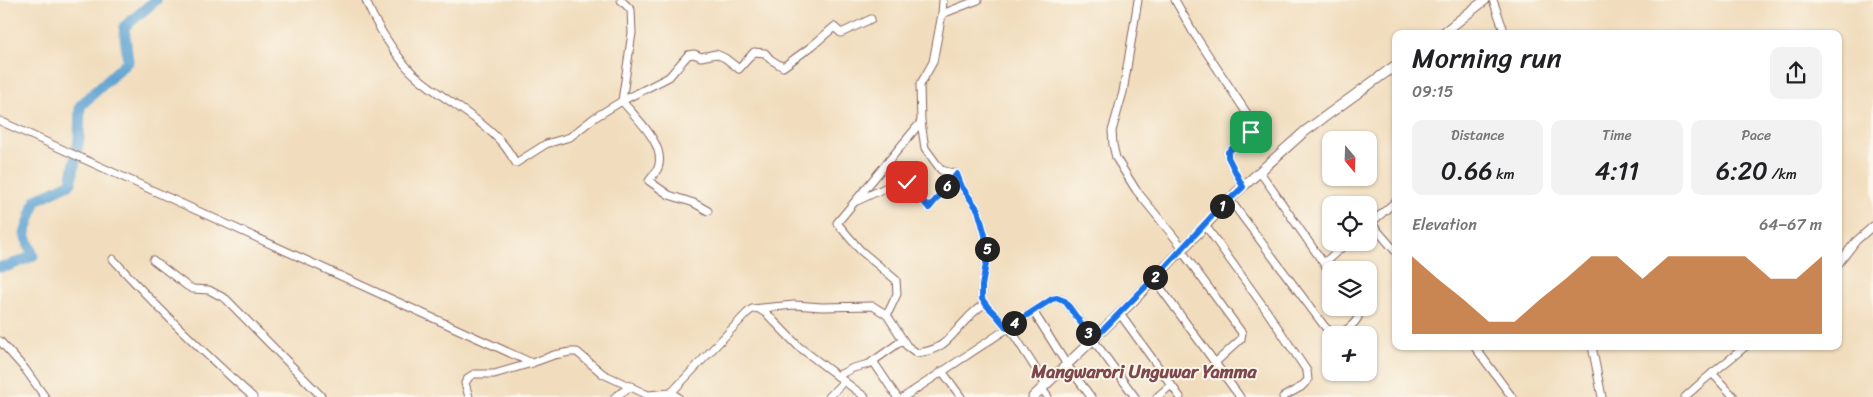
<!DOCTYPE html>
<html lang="en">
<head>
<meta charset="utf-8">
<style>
	:root { --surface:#fff; --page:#f2f2f2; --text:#202124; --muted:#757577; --accent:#b45309 }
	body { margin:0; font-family:Sriracha,sans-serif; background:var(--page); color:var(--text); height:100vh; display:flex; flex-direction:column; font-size:19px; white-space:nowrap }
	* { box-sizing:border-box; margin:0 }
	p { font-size:16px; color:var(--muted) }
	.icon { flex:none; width:28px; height:28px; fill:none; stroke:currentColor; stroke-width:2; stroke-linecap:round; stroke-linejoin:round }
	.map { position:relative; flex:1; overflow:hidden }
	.side { position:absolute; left:1392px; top:30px; width:450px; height:320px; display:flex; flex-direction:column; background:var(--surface); border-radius:10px; box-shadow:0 1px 4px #0004 }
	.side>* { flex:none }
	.needle { width:32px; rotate:161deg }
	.buttons { position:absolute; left:1322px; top:131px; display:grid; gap:10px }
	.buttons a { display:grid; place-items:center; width:55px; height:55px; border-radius:10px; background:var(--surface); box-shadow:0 1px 4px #0004; font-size:25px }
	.pin { position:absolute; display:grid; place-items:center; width:42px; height:42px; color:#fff; margin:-21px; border-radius:10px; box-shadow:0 2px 8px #0006 }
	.km { position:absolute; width:25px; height:25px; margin:-12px; border-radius:50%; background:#222; color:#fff; font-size:14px; line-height:25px; text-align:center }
	.round { display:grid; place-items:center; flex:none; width:52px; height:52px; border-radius:10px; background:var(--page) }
	.headline { display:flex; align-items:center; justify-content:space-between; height:85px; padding:0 20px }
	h1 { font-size:28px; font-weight:600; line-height:38px }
	.figures { display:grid; grid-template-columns:repeat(3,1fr); gap:8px; height:85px; padding:5px 20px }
	.figures div { display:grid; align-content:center; border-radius:10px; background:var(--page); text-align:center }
	.figures b { font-size:25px; font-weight:600 }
	.figures small { font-size:14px; font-weight:400 }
	.figures p { font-size:14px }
	.chart { height:140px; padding:10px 20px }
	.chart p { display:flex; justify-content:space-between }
	.chart svg { width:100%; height:90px; margin-top:5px; fill:var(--accent); opacity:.7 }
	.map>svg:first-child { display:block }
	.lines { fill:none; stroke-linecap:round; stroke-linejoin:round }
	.river { stroke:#5ca0d1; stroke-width:11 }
	.minor-casing { stroke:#84625e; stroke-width:9 }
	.tertiary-casing { stroke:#84625e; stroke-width:11 }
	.minor { stroke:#fff; stroke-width:7 }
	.tertiary { stroke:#fff; stroke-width:9 }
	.route-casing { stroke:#fff; stroke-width:10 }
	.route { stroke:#1a73e8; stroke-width:6 }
	.labels { text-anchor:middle; stroke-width:4; stroke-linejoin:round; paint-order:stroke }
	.quarter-label { font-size:18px; font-weight:bold; fill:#7e474b; stroke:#fbf7ec }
</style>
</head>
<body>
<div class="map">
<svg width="1873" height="397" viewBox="0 0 1873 397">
	<rect width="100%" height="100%" fill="#fbf7ec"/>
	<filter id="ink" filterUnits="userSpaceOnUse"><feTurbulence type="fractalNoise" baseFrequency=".02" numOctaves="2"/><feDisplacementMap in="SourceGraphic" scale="10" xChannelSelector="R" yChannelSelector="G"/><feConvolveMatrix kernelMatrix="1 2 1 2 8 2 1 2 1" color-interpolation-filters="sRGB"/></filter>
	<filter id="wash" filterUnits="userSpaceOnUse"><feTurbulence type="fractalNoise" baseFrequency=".0096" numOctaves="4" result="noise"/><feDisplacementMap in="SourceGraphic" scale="20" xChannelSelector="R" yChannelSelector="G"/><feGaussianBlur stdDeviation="1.12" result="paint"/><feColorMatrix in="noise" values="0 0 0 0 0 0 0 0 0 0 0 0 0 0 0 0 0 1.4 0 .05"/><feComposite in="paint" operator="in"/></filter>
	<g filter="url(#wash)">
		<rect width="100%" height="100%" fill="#f1ddbd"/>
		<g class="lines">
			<path class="river" d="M 0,267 L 8,266 L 33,256 L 25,234 L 36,200 L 71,183 L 79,139 L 80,106 L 128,61 L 124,27 L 156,0"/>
		</g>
	</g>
	<g filter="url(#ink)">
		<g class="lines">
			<g class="minor-casing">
				<g id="minor">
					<path d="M 366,0 C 372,19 400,63 416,76 C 444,100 479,117 503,144 C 508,150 512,157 516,163 L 546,144 L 570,137 L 594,118 L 622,101 C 635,117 667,145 658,168 C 656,172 652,177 649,181 L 669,195 L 694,203 L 708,211"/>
					<path d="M 621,0 L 631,10 L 632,33 L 622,101"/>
					<path d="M 943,0 L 942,14 L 933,62 L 920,85 L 921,122 L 925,148 L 941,170 L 957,174 L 962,187 L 978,210 L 985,235 L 987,258 L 982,286 L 982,299 L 988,307 L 996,315 L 1007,328"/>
					<path d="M 1138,0 L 1123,92 L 1112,131 L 1113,145 L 1116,158 L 1136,190 L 1183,248"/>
					<path d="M 1175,0 L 1193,32 L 1248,115 L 1253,125 L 1251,132 L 1228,152 L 1228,157 L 1243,187"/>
					<path d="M 1493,0 L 1505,34"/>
					<path d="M 942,14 L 978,0"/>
					<path d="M 622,101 L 669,77 L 688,55 L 694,54 L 701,57 L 716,54 L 725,58 L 739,69 L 754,52 L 765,53 L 770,59 L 783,67 L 812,46 L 834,27 L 841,33 L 871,19"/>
					<path d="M 0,121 L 532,363"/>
					<path d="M 1260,172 L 1331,274"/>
					<path d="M 1230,200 L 1325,327 L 1333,334 C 1342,335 1356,324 1359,315 L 1355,308"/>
					<path d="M 857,201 L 904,179 L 929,208 L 957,174"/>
					<path d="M 1371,223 L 1396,252"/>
					<path d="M 1205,225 L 1266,310 L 1307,371 L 1308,380 L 1301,387 L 1283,397"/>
					<path d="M 1369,225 L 1396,201"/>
					<path d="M 1181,250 L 1242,333 L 1241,339 L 1216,362"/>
					<path d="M 113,259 C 157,308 204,353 253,397"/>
					<path d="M 153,260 L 187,286 L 193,289 L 209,290 L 226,299 L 322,397"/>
					<path d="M 1324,263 L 1348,242"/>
					<path d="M 1839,263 L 1856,241 L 1873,226"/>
					<path d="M 1154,279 L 1240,397"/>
					<path d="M 759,309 L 767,314 L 798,346 L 865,397"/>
					<path d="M 1033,311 L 1067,365 L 1091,397"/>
					<path d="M 1120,314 L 1180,397"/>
					<path d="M 887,315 L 897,294 L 896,280 L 860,250 L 837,223 L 921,122"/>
					<path d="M 1009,327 L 1046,385"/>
					<path d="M 0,341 L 25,369 L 45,397"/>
					<path d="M 1474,346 L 1512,397"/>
					<path d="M 1592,346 L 1602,397"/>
					<path d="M 873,361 L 897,397"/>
					<path d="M 942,371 L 961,397"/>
					<path d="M 1712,373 L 1734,397"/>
					<path d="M 837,376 L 853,368 L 869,364 L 903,340"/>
					<path d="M 1042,389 L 1048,397"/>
					<path d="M 671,393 L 747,313 L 752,309 L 794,305 L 822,307 L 873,306 L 887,315 L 907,346 L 917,353 C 945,350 949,337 967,319 C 972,313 979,308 985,303"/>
					<path d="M 469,397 L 465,383 L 469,377 L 474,374 L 494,374 L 532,363 L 554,355 L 570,352 L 577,352 L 603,374 L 648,395 L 671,393 L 678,397"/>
					<path d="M 615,397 L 631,386"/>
					<path d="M 829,397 L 844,381"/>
					<path d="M 904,397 L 1052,299 L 1057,298 L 1065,301 L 1135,397"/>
					<path d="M 1157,397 L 1171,385"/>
					<path d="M 1685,397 L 1704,380 L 1746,346"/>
				</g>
			</g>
			<g class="tertiary-casing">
				<g id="tertiary">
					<path d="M 1442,34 L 1485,0"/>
					<path d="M 1033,397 L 1133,301 L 1237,192 L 1304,132 L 1396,65"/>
				</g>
			</g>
			<use href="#minor" class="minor"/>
			<use href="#tertiary" class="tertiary"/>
		</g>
	</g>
	<g class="lines" filter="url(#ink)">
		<g class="route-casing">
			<path id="route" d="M 907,182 L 929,208 L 957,174 L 962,187 L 978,210 L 985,235 L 987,258 L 982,286 L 982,299 L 988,307 L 996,315 L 1007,328 L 1052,299 L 1057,298 L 1065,301 L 1093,340 L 1167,265 L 1213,215 L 1243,187 L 1228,157 L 1228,152 L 1251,132"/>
		</g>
		<use href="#route" class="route"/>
	</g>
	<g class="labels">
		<g class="quarter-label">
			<text x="1144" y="378">Mangwarori Unguwar Yamma</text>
		</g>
	</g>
</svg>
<div class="buttons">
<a><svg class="needle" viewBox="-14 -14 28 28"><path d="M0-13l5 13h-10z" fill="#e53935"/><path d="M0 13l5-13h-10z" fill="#757577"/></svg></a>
<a><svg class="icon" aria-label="locate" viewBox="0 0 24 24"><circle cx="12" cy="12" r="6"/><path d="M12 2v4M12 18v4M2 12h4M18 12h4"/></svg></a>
<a><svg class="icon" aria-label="layers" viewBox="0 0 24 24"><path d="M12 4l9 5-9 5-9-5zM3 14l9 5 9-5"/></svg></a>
<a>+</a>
</div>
<div class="pin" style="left:1251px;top:132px;background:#1e9e55"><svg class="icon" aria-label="arrive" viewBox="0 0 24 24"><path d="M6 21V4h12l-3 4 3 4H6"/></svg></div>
<div class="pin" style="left:907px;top:182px;background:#d93025"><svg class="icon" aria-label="check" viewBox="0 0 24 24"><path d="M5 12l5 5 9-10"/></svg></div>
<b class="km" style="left:1222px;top:206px">1</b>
<b class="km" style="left:1155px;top:277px">2</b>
<b class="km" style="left:1088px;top:333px">3</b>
<b class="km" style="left:1014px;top:323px">4</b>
<b class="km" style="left:987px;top:249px">5</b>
<b class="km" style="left:947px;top:186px">6</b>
<section class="side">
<div class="headline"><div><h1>Morning run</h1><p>09:15</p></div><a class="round"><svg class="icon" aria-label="share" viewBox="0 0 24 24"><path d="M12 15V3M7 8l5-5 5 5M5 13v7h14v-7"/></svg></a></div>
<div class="figures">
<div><p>Distance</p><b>0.66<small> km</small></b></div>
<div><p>Time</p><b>4:11</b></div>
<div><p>Pace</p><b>6:20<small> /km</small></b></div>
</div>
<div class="chart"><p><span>Elevation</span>64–67 m</p>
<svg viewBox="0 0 160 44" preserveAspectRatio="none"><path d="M0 44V6L10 17L20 27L30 38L40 38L50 27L60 17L70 6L80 6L90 17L100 6L110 6L120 6L130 6L140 17L150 17L160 6V44z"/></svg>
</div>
</section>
</div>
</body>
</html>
